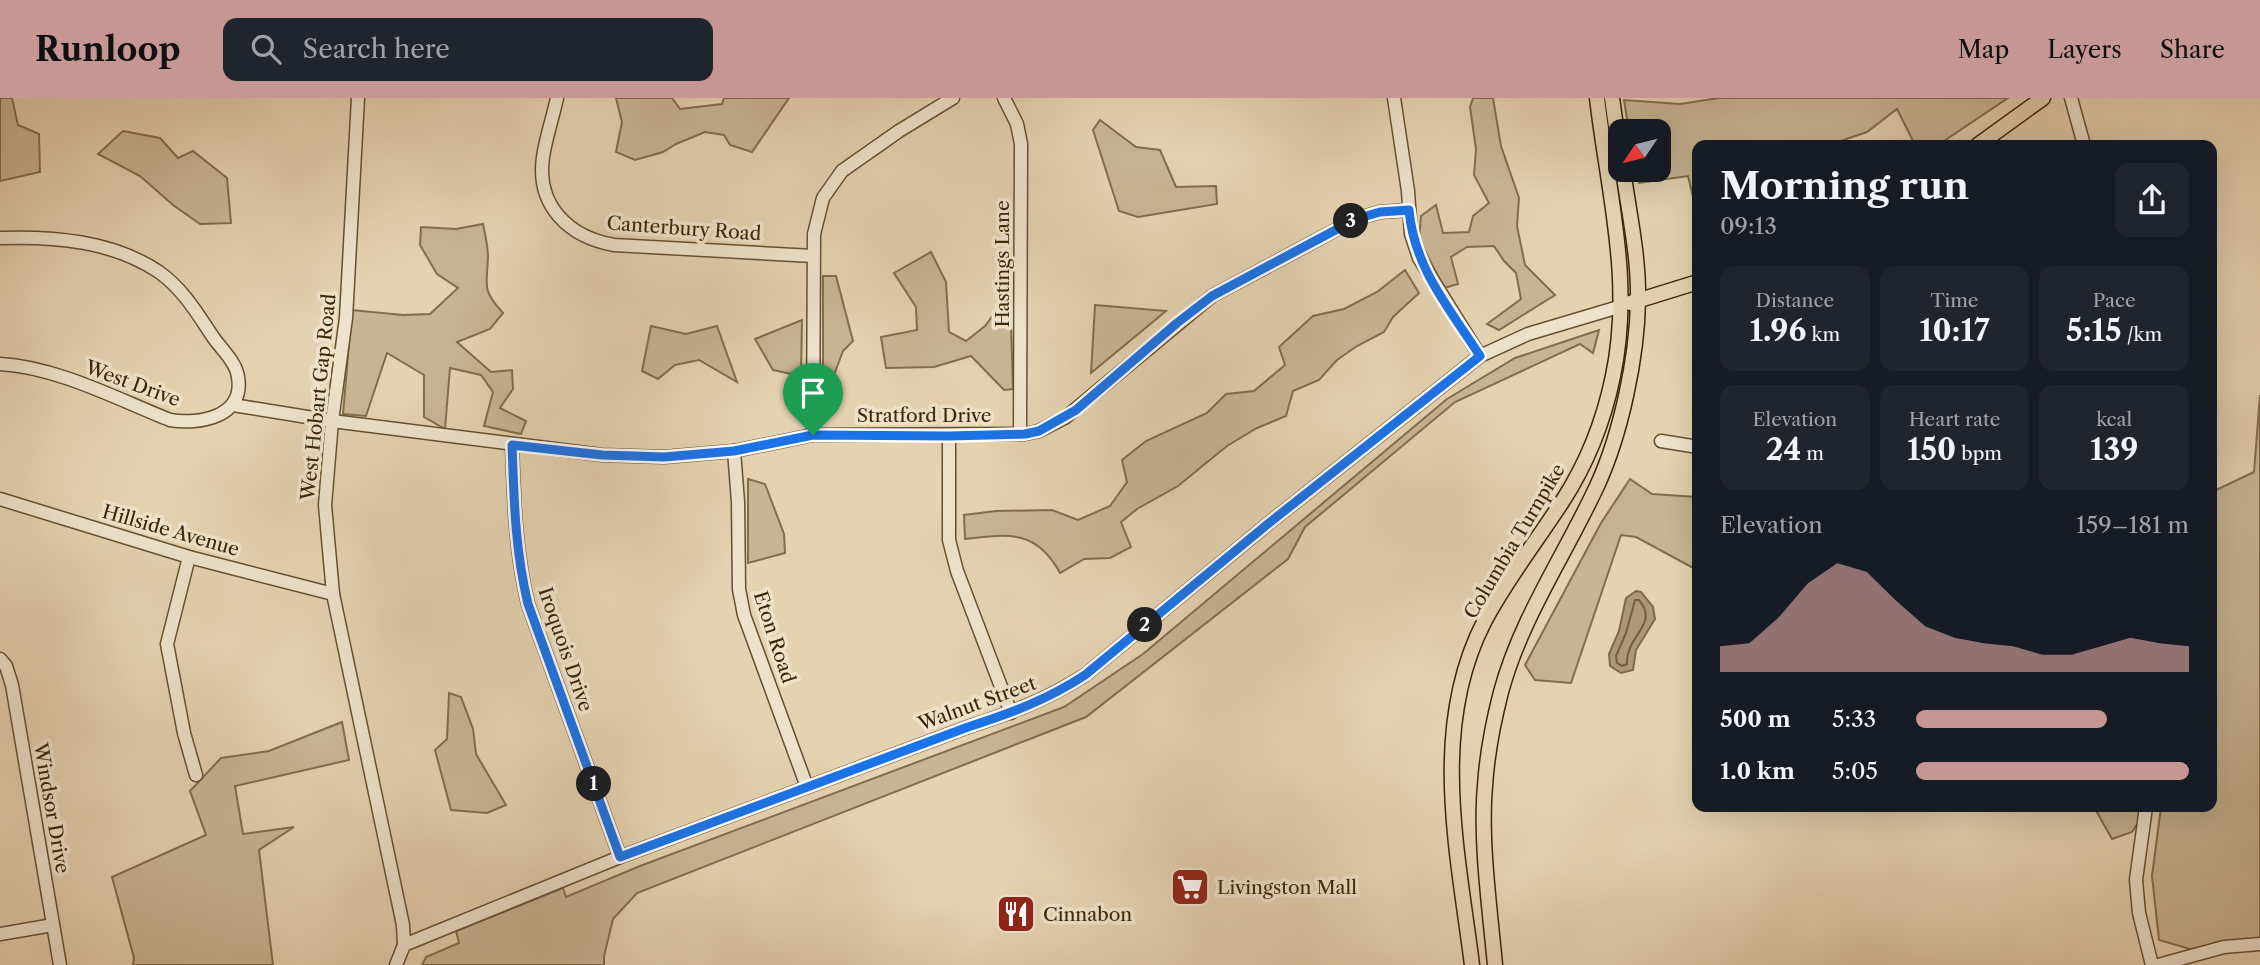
<!DOCTYPE html>
<html lang="en">
<head>
<meta charset="utf-8">
<style>
	:root { --surface:#171b24; --page:#20242c; --text:#f1f3f6; --muted:#9ea1a6; --accent:#c59692 }
	body { margin:0; font-family:"Libre Caslon Text",serif; background:var(--page); color:var(--text); height:100vh; display:flex; flex-direction:column; font-size:26px; white-space:nowrap }
	* { box-sizing:border-box; margin:0 }
	p { font-size:23px; color:var(--muted) }
	.icon { flex:none; width:38px; height:38px; fill:none; stroke:currentColor; stroke-width:2; stroke-linecap:round; stroke-linejoin:round }
	.map { position:relative; flex:1; overflow:hidden }
	.panel { position:absolute; left:1692px; top:42px; width:525px; height:672px; display:flex; flex-direction:column; background:var(--surface); border-radius:14px; box-shadow:0 7px 28px #0002 }
	.panel>* { flex:none }
	.needle { width:46px; rotate:235deg }
	.fabs { position:absolute; left:1608px; top:21px; display:grid; gap:14px }
	.fabs a { display:grid; place-items:center; width:63px; height:63px; border-radius:14px; background:var(--surface); box-shadow:0 7px 28px #0002; font-size:35px }
	.pin { position:absolute; display:grid; place-items:center; width:60px; height:60px; color:#fff; margin:-72px -30px; border-radius:50% 50% 50% 0; rotate:-45deg; box-shadow:0 0 7px #0007 }
	.pin .icon { rotate:45deg }
	.km { position:absolute; width:35px; height:35px; margin:-18px; border-radius:50%; background:#222; color:#fff; font-size:19px; line-height:35px; text-align:center }
	.round { display:grid; place-items:center; flex:none; width:74px; height:74px; border-radius:14px; background:var(--page) }
	.overview { display:flex; align-items:center; justify-content:space-between; height:119px; padding:0 28px }
	h1 { font-size:38px; font-weight:700; line-height:52px }
	.stats { display:grid; grid-template-columns:repeat(3,1fr); gap:10px; height:119px; padding:7px 28px }
	.stats div { display:grid; align-content:center; border-radius:14px; background:var(--page); text-align:center }
	.stats b { font-size:30px; font-weight:700 }
	.stats small { font-size:19px; font-weight:400 }
	.stats p { font-size:19px }
	.chart { height:196px; padding:14px 28px }
	.chart p { display:flex; justify-content:space-between }
	.chart svg { width:100%; height:126px; margin-top:7px; fill:var(--accent); opacity:.7 }
	ul { padding:0 28px; list-style:none; font-size:23px }
	li { display:grid; grid-template-columns:112px 84px 1fr; align-items:center; height:52px }
	li i { height:18px; border-radius:9px; background:var(--accent) }
	header { display:flex; align-items:center; gap:42px; box-sizing:border-box; height:98px; padding:0 35px; background:var(--accent); color:#111 }
	header strong { font-size:33px }
	nav { display:flex; gap:38px; margin-inline-start:auto; font-size:24px }
	.search { width:490px; height:63px; background:var(--page); display:flex; align-items:center; gap:18px; box-sizing:border-box; padding:0 24px; border-radius:14px; color:var(--muted); font-size:26px }
	.map>svg:first-child { display:block }
	.green { fill:#c8b593; stroke:#826d4c; stroke-width:2 }
	.water { fill:#ac9776; stroke:#806949; stroke-width:2 }
	.lines { fill:none; stroke-linecap:round; stroke-linejoin:round }
	.shore { stroke:#745e3e; stroke-width:2 }
	.minor-casing { stroke:#675030; stroke-width:15 }
	.major-casing { stroke:#3d2506; stroke-width:17 }
	.minor { stroke:#eee2cc; stroke-width:12 }
	.major { stroke:#e5d2b0; stroke-width:14 }
	.route-casing { stroke:#fff; stroke-width:14 }
	.route { stroke:#1a73e8; stroke-width:9 }
	.labels { text-anchor:middle; stroke-width:7; stroke-linejoin:round; paint-order:stroke }
	.street-label { font-size:19px; fill:#3d2506; stroke:#eee2cc }
	.poi-label { font-size:19px; fill:#3d2506; stroke:#eee2cc; text-anchor:start }
</style>
</head>
<body>
<header>
<strong>Runloop</strong>
<div class="search"><svg class="icon" aria-label="search" viewBox="0 0 24 24"><circle cx="10" cy="10" r="6"/><path d="M15 15l6 6"/></svg>Search here</div>
<nav><a>Map</a><a>Layers</a><a>Share</a></nav>
</header>
<div class="map">
<svg width="2260" height="867" viewBox="0 0 2260 867">
	<rect width="100%" height="100%" fill="#e5d2b0"/>
	<filter id="stains"><feTurbulence type="fractalNoise" baseFrequency=".00286" numOctaves="4"/><feColorMatrix values="0 0 0 0 .2 0 0 0 0 .09 0 0 0 0 .02 0 0 0 .5 -.17"/></filter>
	<radialGradient id="worn" r=".72"><stop offset=".6" stop-color="#630" stop-opacity="0"/><stop offset="1" stop-color="#630" stop-opacity=".3"/></radialGradient>
	<g class="green">
		<path d="M 0,0 L 12,0 L 18,27 L 39,36 L 40,74 L 0,83 Z"/>
		<path d="M 616,0 L 672,0 L 680,11 L 722,6 L 724,0 L 789,0 L 752,54 L 730,47 L 724,37 L 705,34 L 676,46 L 663,54 L 635,62 L 616,54 L 622,24 Z"/>
		<path d="M 1473,0 L 1493,0 L 1501,48 L 1519,100 L 1517,128 L 1525,167 L 1555,197 L 1499,232 L 1487,226 L 1521,201 L 1516,175 L 1504,163 L 1494,148 L 1467,149 L 1451,159 L 1458,186 L 1444,190 L 1419,141 L 1421,118 L 1436,107 L 1443,135 L 1469,134 L 1473,118 L 1489,105 L 1474,77 L 1476,51 L 1470,9 Z"/>
		<path d="M 1719,0 L 2008,0 L 1938,47 L 1915,47 L 1897,11 L 1867,34 L 1829,47 L 1698,47 L 1697,116 L 1688,78 L 1639,85 L 1636,72 L 1659,72 L 1659,33 L 1629,33 L 1624,2 L 1680,6 Z"/>
		<path d="M 1100,22 L 1136,49 L 1160,52 L 1176,89 L 1216,88 L 1217,106 L 1138,119 L 1119,113 L 1093,32 Z"/>
		<path d="M 123,33 L 160,40 L 178,60 L 193,53 L 227,80 L 231,125 L 200,126 L 173,107 L 140,78 L 98,56 Z"/>
		<path d="M 483,126 C 485,136 488,148 488,159 C 487,188 481,191 503,215 L 490,231 L 457,244 L 491,274 L 512,272 L 513,291 L 500,310 L 526,323 L 521,336 L 484,328 L 493,294 L 481,277 L 450,270 L 445,331 L 424,319 L 424,277 L 387,255 L 366,318 L 343,316 L 352,212 L 403,217 L 430,216 L 458,190 L 437,176 L 420,147 L 421,129 L 456,131 Z"/>
		<path d="M 931,154 L 946,184 L 949,234 L 966,243 L 985,228 L 1010,194 L 1013,291 L 1004,292 L 971,258 L 934,269 L 886,270 L 881,239 L 917,232 L 916,209 L 894,175 Z"/>
		<path d="M 1405,172 L 1419,195 L 1393,219 L 1384,234 L 1357,248 L 1337,262 L 1319,282 L 1293,293 L 1286,318 L 1257,330 L 1227,348 L 1178,388 L 1137,411 L 1121,424 L 1131,449 L 1110,460 L 1084,461 L 1060,475 C 1036,431 1008,436 965,441 L 964,417 L 996,413 L 1052,412 L 1078,422 L 1110,408 L 1127,384 L 1122,362 L 1146,343 L 1207,315 L 1226,296 L 1254,293 L 1285,267 L 1279,249 L 1313,218 L 1344,211 L 1377,194 Z"/>
		<path d="M 823,178 L 836,178 L 853,243 L 843,253 L 834,277 L 823,276 Z"/>
		<path d="M 1095,207 L 1166,213 L 1091,275 Z"/>
		<path d="M 802,222 L 801,278 L 773,272 L 755,241 Z"/>
		<path d="M 651,228 L 686,236 L 717,228 L 737,284 L 699,262 L 675,267 L 658,281 L 642,273 Z"/>
		<path d="M 1599,232 L 1593,255 L 1580,246 L 1455,304 L 1305,429 L 1288,461 L 1086,619 L 637,795 L 613,821 L 604,858 L 604,867 L 422,867 L 426,859 L 459,845 L 456,833 L 563,790 L 566,799 L 640,768 L 1064,609 L 1143,556 L 1447,301 L 1515,260 Z"/>
		<path d="M 2260,297 L 2260,840 L 2190,851 L 2159,842 L 2152,778 L 2161,709 L 2212,709 L 2212,394 L 2254,374 Z"/>
		<path d="M 748,381 L 765,386 L 784,436 L 785,455 L 748,465 Z"/>
		<path d="M 1630,381 L 1652,396 L 1697,399 L 1697,472 L 1636,439 L 1621,437 L 1571,585 L 1535,582 L 1525,567 L 1601,425 Z"/>
		<path d="M 449,595 L 461,599 L 473,631 L 476,656 L 506,707 L 487,715 L 451,712 L 435,652 L 447,641 Z"/>
		<path d="M 342,624 L 349,662 L 235,688 L 243,736 L 294,729 L 259,752 L 273,867 L 133,867 L 134,860 L 112,779 L 206,737 L 190,693 L 221,660 L 269,653 Z"/>
		<path d="M 2094,709 L 2148,709 L 2132,734 L 2112,741 Z"/>
	</g>
	<path class="water" d="M 1636,493 L 1641,494 L 1653,509 L 1655,521 L 1636,552 L 1633,572 L 1621,575 L 1610,568 L 1609,556 L 1619,533 L 1626,500 Z"/>
	<g class="lines">
		<path class="shore" d="M 1635,502 L 1639,502 C 1660,527 1626,536 1627,566 L 1622,568 L 1617,565 L 1616,558 L 1626,535 Z"/>
		<g class="minor-casing">
			<g id="minor">
				<path d="M 358,0 L 346,220 L 332,323 L 325,407 L 333,496 L 403,827 L 404,847 L 396,867"/>
				<path d="M 557,0 C 553,19 546,39 543,59 C 536,108 569,139 614,147 L 813,158"/>
				<path d="M 1004,0 L 1017,26 L 1021,46 L 1020,336"/>
				<path d="M 1394,0 L 1408,93 L 1411,136 L 1419,160 L 1480,258"/>
				<path d="M 2071,0 L 2084,47"/>
				<path d="M 0,140 C 54,138 113,143 159,174 C 183,191 197,215 213,239 C 222,252 236,264 238,279 C 245,319 199,327 170,322 C 117,301 57,269 0,266"/>
				<path d="M 233,307 L 332,323 L 602,357 L 664,359 L 734,353 L 813,337 L 1025,336 L 1039,333 L 1066,319 L 1212,198 L 1356,121 L 1380,114 L 1409,112"/>
				<path d="M 813,337 L 814,136 L 823,100 L 842,73 L 899,33 L 953,0"/>
				<path d="M 949,338 L 949,442 L 957,473 L 1011,615"/>
				<path d="M 1661,343 L 1698,349"/>
				<path d="M 512,347 C 514,402 515,452 528,506 L 620,759"/>
				<path d="M 734,353 L 738,404 L 739,491 L 744,517 L 807,689"/>
				<path d="M 0,401 L 189,459 L 333,496"/>
				<path d="M 189,459 L 167,546 L 184,635 L 196,677"/>
				<path d="M 0,561 L 6,568 L 12,587 L 60,867"/>
				<path d="M 2146,709 L 2136,782 L 2139,815 L 2152,867"/>
				<path d="M 0,836 L 53,827"/>
				<path d="M 404,847 L 620,759 L 968,629 C 1011,615 1046,602 1085,577 L 1269,425 L 1480,258 L 1528,236 L 1622,208"/>
				<path d="M 2158,867 L 2224,849 L 2260,846"/>
			</g>
		</g>
		<g class="major-casing">
			<g id="major">
				<path d="M 1612,0 L 1620,57"/>
				<path d="M 1978,47 L 2043,0"/>
				<path d="M 1630,205 L 1698,184"/>
				<path d="M 1472,867 C 1458,755 1429,631 1484,524 C 1506,482 1536,444 1562,404 C 1586,367 1604,322 1613,278 C 1633,182 1608,95 1597,0"/>
				<path d="M 1495,867 C 1490,812 1480,742 1485,688 C 1487,656 1493,625 1501,594 C 1521,520 1565,457 1597,388 C 1621,336 1637,260 1638,203 C 1639,159 1629,115 1623,72"/>
			</g>
		</g>
		<use href="#minor" class="minor"/>
		<use href="#major" class="major"/>
	</g>
	<g class="lines">
		<g class="route-casing">
			<path id="route" d="M 1409,112 C 1414,170 1450,211 1480,258 L 1269,425 L 1085,577 C 1047,602 1011,615 968,629 L 620,759 L 528,506 C 515,452 514,402 512,347 L 602,357 L 664,359 L 734,353 L 813,337 L 949,338 L 1025,336 L 1039,333 L 1076,312 L 1177,225 L 1212,198 L 1356,121 L 1380,114 Z"/>
		</g>
		<use href="#route" class="route"/>
	</g>
	<defs>
		<g id="supermarket-square" transform="scale(2.0125)"><rect x="-9" y="-9" width="18" height="18" rx="4" fill="#8f2418" stroke="#eee2cc"/><path d="M-6-5.5h2.5l.6 2H6L4.5 2H-2.5L-4.4-4H-6ZM-1.5 3.2a1.3 1.3 0 1 0 .1 0ZM3 3.2a1.3 1.3 0 1 0 .1 0Z" fill="#fff"/></g>
		<g id="restaurant-square" transform="scale(2.0125)"><rect x="-9" y="-9" width="18" height="18" rx="4" fill="#8f2418" stroke="#eee2cc"/><path d="M-5-6h1v4h1v-4h1v4h1v-4h1v5L-1.5 .5V6h-2V.5L-5-1ZM5-6V6H3V1.5H1.5Q1.5-4 5-6Z" fill="#fff"/></g>
	</defs>
	<g fill-rule="evenodd">
		<use href="#supermarket-square" x="1190" y="789"/>
		<use href="#restaurant-square" x="1016" y="816"/>
	</g>
	<g class="labels">
		<g class="street-label">
			<text transform="translate(684 130) rotate(4)" y="7">Canterbury Road</text>
			<text transform="translate(1002 166) rotate(-90)" y="7">Hastings Lane</text>
			<text transform="translate(133 285) rotate(20)" y="7">West Drive</text>
			<text transform="translate(318 299) rotate(-84)" y="7">West Hobart Gap Road</text>
			<text x="924" y="324">Stratford Drive</text>
			<text transform="translate(171 432) rotate(16)" y="7">Hillside Avenue</text>
			<text transform="translate(1514 443) rotate(-59)" y="7">Columbia Turnpike</text>
			<text transform="translate(775 539) rotate(72)" y="7">Eton Road</text>
			<text transform="translate(566 551) rotate(71)" y="7">Iroquois Drive</text>
			<text transform="translate(977 605) rotate(-20)" y="7">Walnut Street</text>
			<text transform="translate(52 710) rotate(80)" y="7">Windsor Drive</text>
		</g>
		<g class="poi-label">
			<text x="1217" y="796">Livingston Mall</text>
			<text x="1043" y="823">Cinnabon</text>
		</g>
	</g>
	<rect width="100%" height="100%" filter="url(#stains)"/>
	<rect width="100%" height="100%" fill="url(#worn)"/>
</svg>
<div class="fabs">
<a><svg class="needle" viewBox="-14 -14 28 28"><path d="M0-13l5 13h-10z" fill="#e53935"/><path d="M0 13l5-13h-10z" fill="#9ea1a6"/></svg></a>
</div>
<div class="pin" style="left:813px;top:337px;background:#1e9e55"><svg class="icon" aria-label="arrive" viewBox="0 0 24 24"><path d="M6 21V4h12l-3 4 3 4H6"/></svg></div>
<b class="km" style="left:594px;top:686px">1</b>
<b class="km" style="left:1145px;top:527px">2</b>
<b class="km" style="left:1351px;top:123px">3</b>
<section class="panel">
<div class="overview"><div><h1>Morning run</h1><p>09:13</p></div><a class="round"><svg class="icon" aria-label="share" viewBox="0 0 24 24"><path d="M12 15V3M7 8l5-5 5 5M5 13v7h14v-7"/></svg></a></div>
<div class="stats">
<div><p>Distance</p><b>1.96<small> km</small></b></div>
<div><p>Time</p><b>10:17</b></div>
<div><p>Pace</p><b>5:15<small> /km</small></b></div>
</div>
<div class="stats">
<div><p>Elevation</p><b>24<small> m</small></b></div>
<div><p>Heart rate</p><b>150<small> bpm</small></b></div>
<div><p>kcal</p><b>139</b></div>
</div>
<div class="chart"><p><span>Elevation</span>159–181 m</p>
<svg viewBox="0 0 160 44" preserveAspectRatio="none"><path d="M0 44V35L10 34L20 25L30 13L40 6L50 9L60 19L70 28L80 32L90 34L100 35L110 38L120 38L130 35L140 32L150 34L160 35V44z"/></svg>
</div>
<ul>
<li><b>500 m</b>5:33<i style="width:70%"></i></li>
<li><b>1.0 km</b>5:05<i style="width:100%"></i></li>
</ul>
</section>
</div>
</body>
</html>
